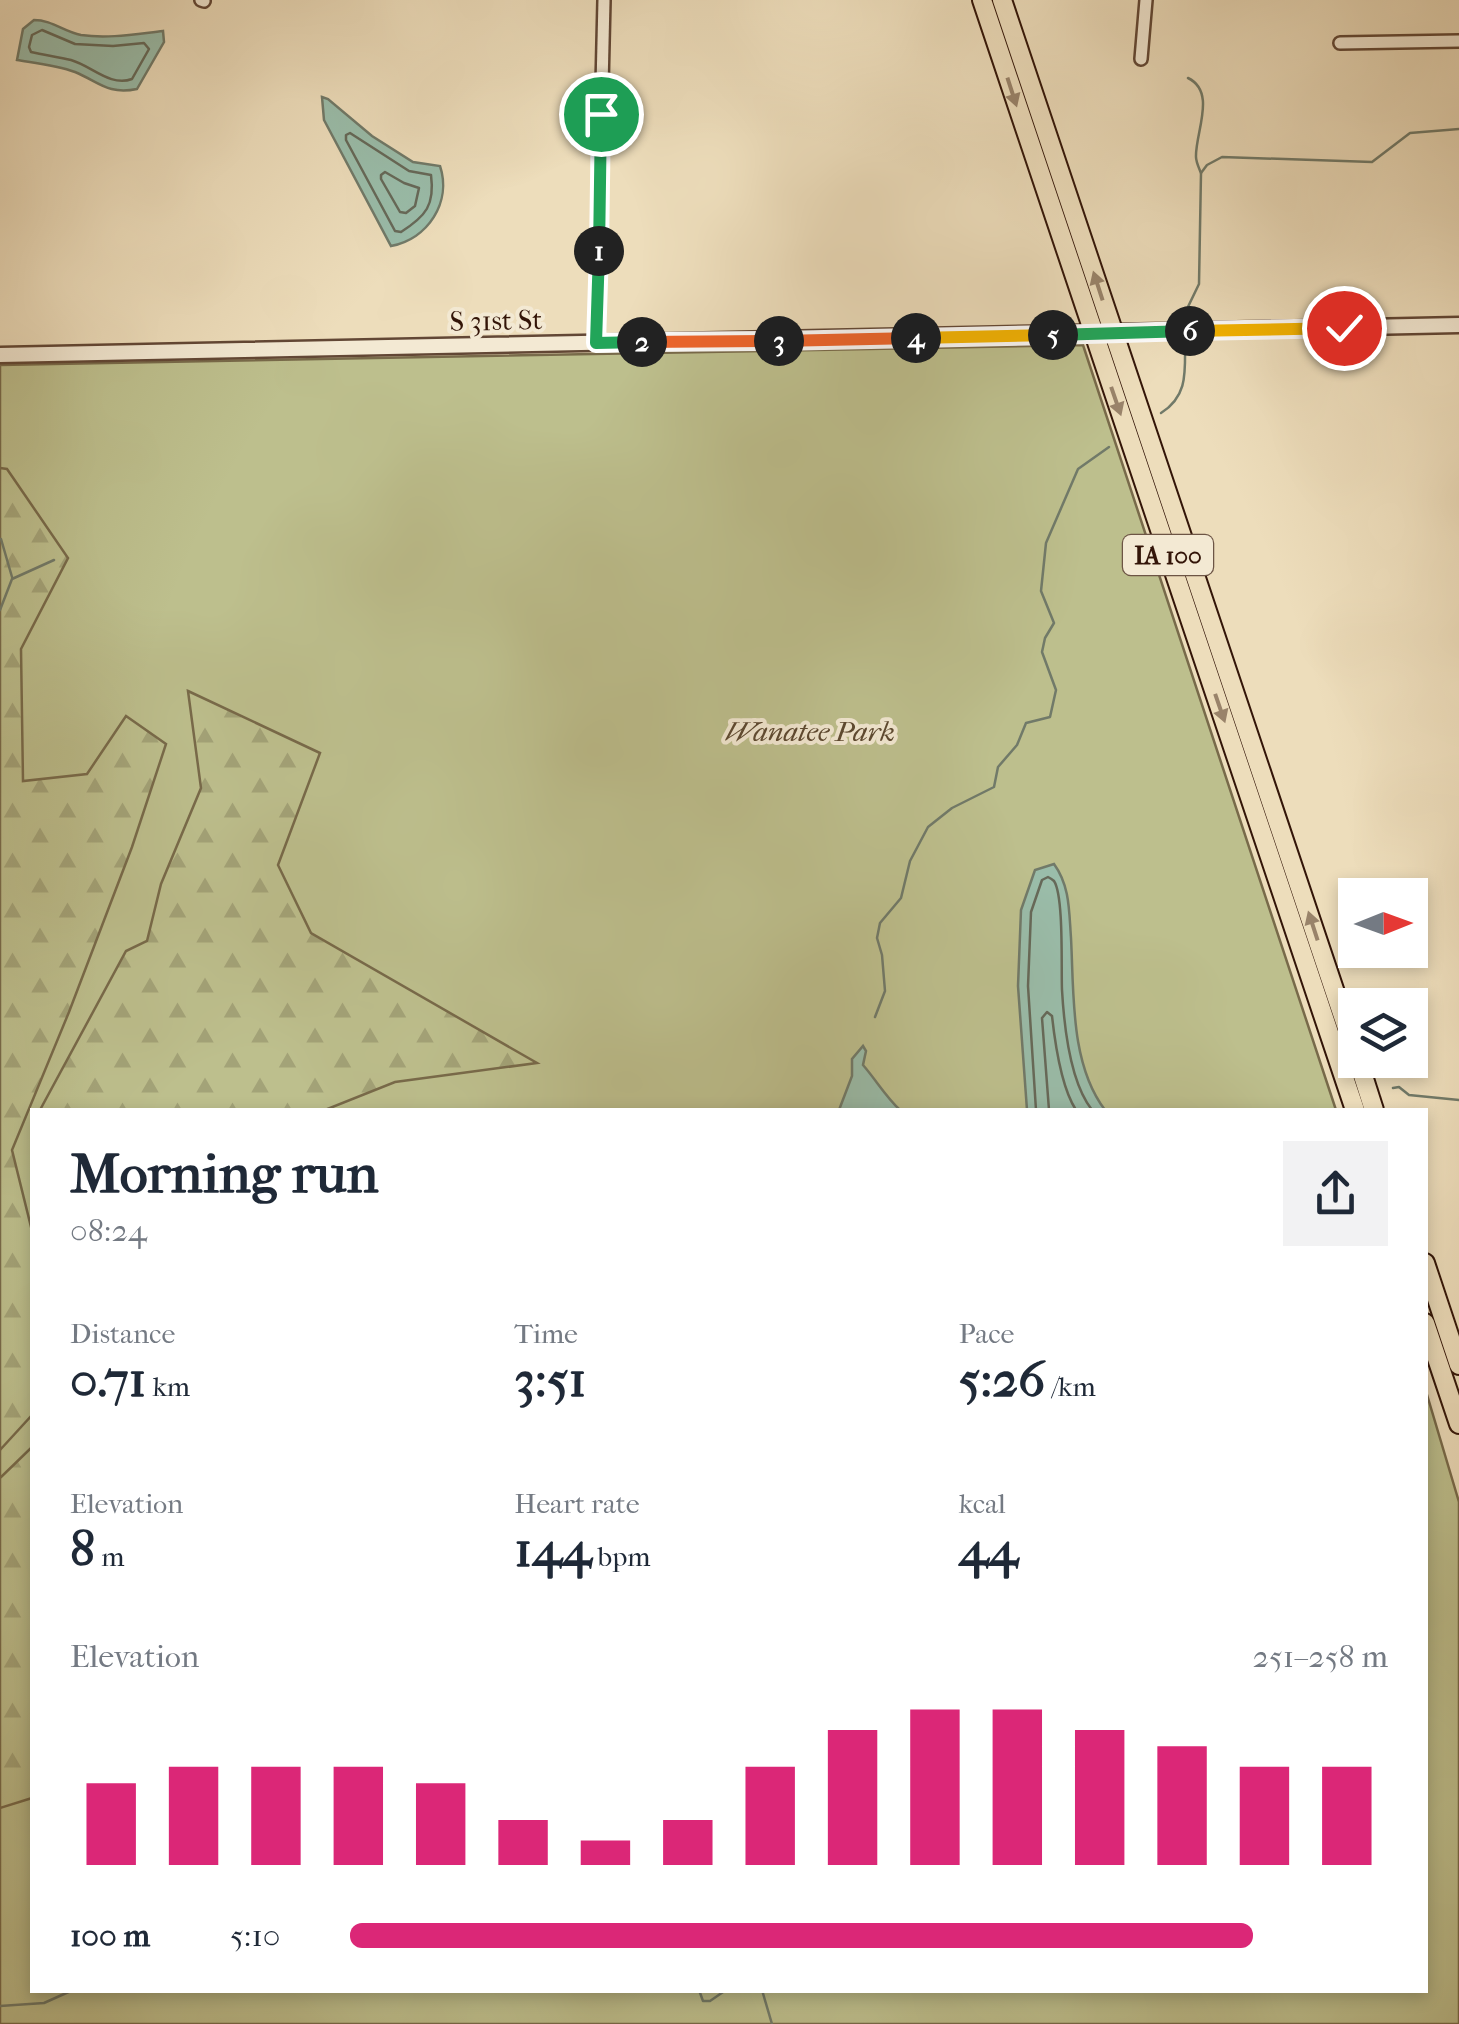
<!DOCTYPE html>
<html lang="en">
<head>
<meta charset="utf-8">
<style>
	:root { --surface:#fff; --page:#f2f2f3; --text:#1f2937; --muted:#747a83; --accent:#db2777 }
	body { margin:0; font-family:"IM FELL French Canon",serif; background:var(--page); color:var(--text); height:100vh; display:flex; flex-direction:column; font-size:38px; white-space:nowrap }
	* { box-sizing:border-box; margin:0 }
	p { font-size:32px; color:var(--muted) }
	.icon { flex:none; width:55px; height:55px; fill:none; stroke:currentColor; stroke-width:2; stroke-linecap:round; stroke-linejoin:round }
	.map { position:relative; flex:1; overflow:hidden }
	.sheet { position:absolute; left:30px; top:1108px; width:1398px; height:885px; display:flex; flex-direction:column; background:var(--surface); border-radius:0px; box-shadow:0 5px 15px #0003 }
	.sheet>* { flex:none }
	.needle { width:65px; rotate:89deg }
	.buttons { position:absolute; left:1338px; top:878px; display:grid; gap:20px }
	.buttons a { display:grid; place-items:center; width:90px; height:90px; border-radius:0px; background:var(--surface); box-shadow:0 5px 15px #0003; font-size:50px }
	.pin { position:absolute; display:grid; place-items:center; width:85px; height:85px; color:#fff; margin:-42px; border:5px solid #fff; border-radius:50%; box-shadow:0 2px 10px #0007 }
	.km { position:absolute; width:50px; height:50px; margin:-25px; border-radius:50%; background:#222; color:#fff; font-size:28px; line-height:50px; text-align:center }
	.round { display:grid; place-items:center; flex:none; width:105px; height:105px; border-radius:0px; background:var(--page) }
	.headline { display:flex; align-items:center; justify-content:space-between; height:170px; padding:0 40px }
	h1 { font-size:55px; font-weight:800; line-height:75px }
	.stats { display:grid; grid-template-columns:repeat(3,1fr); gap:15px; height:170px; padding:10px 40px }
	.stats div { display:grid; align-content:center }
	.stats b { font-size:50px; font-weight:800 }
	.stats small { font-size:28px; font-weight:400 }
	.stats p { font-size:28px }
	.chart { height:280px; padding:20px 40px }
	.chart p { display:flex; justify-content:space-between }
	.chart svg { width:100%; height:180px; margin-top:10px; stroke:var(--accent); stroke-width:6 }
	ul { padding:0 40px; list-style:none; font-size:32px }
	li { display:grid; grid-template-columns:160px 120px 1fr; align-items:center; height:75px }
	li i { height:25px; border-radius:12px; background:var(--accent) }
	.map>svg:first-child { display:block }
	.green { fill:#bdbf8d; stroke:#786a4a; stroke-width:2.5 }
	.forest { fill:url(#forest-firs); stroke:#786a4a; stroke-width:2.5 }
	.water { fill:#9abdaa; stroke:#717a69; stroke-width:2.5 }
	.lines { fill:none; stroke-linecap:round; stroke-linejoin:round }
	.shore { stroke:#666959; stroke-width:2.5 }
	.stream { stroke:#717a69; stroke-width:2.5 }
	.minor-casing { stroke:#624735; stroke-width:16 }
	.tertiary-casing { stroke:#624735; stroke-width:19 }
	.trunk-casing { stroke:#331508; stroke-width:22 }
	.minor { stroke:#f3e9d3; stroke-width:11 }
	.tertiary { stroke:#f3e9d3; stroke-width:14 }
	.trunk { stroke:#edddbb; stroke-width:18 }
	.oneway { fill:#99836a }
	.split-1-casing { stroke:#fff; stroke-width:20 }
	.split-2-casing { stroke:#fff; stroke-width:20 }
	.split-3-casing { stroke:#fff; stroke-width:20 }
	.split-4-casing { stroke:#fff; stroke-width:20 }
	.split-5-casing { stroke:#fff; stroke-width:20 }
	.split-6-casing { stroke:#fff; stroke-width:20 }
	.split-7-casing { stroke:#fff; stroke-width:20 }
	.split-1 { stroke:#22a559; stroke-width:12 }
	.split-2 { stroke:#22a559; stroke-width:12 }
	.split-3 { stroke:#f0652b; stroke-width:12 }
	.split-4 { stroke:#f0652b; stroke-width:12 }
	.split-5 { stroke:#f5b400; stroke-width:12 }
	.split-6 { stroke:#22a559; stroke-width:12 }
	.split-7 { stroke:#f5b400; stroke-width:12 }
	.labels { text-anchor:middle; stroke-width:8; stroke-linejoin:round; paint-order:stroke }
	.shield { fill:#f3e9d3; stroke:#6d5545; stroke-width:2.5 }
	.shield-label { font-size:25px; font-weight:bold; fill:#331508 }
	.street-label { font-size:28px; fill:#331508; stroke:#f3e9d3 }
	.park-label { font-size:28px; font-style:italic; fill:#5c4830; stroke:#f3e9d3 }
</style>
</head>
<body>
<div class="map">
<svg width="1459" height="2024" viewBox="0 0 1459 2024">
	<defs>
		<pattern id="forest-firs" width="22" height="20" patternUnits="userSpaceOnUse" patternTransform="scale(2.5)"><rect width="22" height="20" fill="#bdbf8d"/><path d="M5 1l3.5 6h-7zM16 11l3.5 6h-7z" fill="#a3a378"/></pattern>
	</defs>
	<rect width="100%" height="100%" fill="#edddbb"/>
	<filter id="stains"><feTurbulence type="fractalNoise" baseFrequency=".002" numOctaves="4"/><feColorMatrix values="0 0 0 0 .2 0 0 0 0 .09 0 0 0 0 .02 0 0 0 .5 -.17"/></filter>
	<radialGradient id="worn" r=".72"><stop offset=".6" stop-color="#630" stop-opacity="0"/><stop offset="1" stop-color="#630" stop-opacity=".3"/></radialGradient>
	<path class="green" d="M 1083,345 L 1336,1110 L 32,1110 L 32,1990 L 1425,1990 L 1425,1388 L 1459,1502 L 1459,2024 L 0,2024 L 0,365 Z"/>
	<g class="forest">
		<path d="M 0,468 L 7,469 L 68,558 L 21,649 L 23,781 L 87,774 L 126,716 L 166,744 L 132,847 L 69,1012 L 12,1150 L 32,1231 L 32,1415 L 0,1450 Z"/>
		<path d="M 188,691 L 320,753 L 278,865 L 311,933 L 537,1063 L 395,1082 L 325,1110 L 40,1110 L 126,951 L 147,941 L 161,884 L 201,788 Z"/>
		<path d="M 32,1447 L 32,1798 L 0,1808 L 0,1478 Z"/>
	</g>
	<g class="water">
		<path d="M 34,20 C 52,20 64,32 81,35 C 108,39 136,34 163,31 L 164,42 L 137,89 C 108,95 99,82 75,72 C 57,65 36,63 17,60 L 23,29 Z"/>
		<path d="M 322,97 L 328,99 L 372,136 L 413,162 L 440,166 C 452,202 428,239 391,246 L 324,120 Z"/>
		<path d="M 1054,864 C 1070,886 1069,911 1071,938 C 1074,993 1070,1064 1105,1110 L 1027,1110 L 1018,986 L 1021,910 L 1035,870 Z"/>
		<path d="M 863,1046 L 866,1051 L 863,1065 C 876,1080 886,1097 900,1110 L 839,1110 L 852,1076 L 852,1059 Z"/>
	</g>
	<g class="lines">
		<g class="shore">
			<path d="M 42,30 L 75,44 L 113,46 L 144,43 L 149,49 L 132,79 C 110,87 92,66 71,60 C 58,57 44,55 31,52 L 29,47 L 32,35 Z"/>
			<path d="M 350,133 L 409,171 L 431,175 C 435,205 426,216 401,232 L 395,231 L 346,140 L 346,135 Z"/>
			<path d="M 385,172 L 404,183 L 419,188 L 415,206 L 406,213 L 400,212 L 381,179 L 381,175 Z"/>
			<path d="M 1036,1110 L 1028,986 L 1031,912 L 1042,880 L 1048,877 C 1050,878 1052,879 1054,881 C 1064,896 1061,969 1062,990 C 1064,1025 1070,1082 1092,1110"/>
			<path d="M 1049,1110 L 1042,1018 L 1047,1012 L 1052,1016 C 1055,1043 1061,1087 1076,1110"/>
		</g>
		<g class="stream">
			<path d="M 1201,173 L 1207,165 L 1222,157 L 1372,162 L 1410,133 L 1459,129"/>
			<path d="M 1185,313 L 1199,284 L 1201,173 C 1199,168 1196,162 1196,157 C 1195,133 1217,92 1188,78"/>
			<path d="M 1161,413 C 1188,396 1185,372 1185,344"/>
			<path d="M 1,539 L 12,577"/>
			<path d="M 0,610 L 12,579 L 54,560"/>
			<path d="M 875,1017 L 885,991 L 882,955 L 877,938 L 880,923 L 901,898 L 910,861 L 928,827 L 952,808 L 994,787 L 998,767 L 1017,745 L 1026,723 L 1050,717 L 1056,690 L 1042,652 L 1045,638 L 1054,623 L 1041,591 L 1046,543 L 1078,469 L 1109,447"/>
			<path d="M 1393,1088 L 1399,1087 L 1409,1095 L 1459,1100"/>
			<path d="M 699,1990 L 703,2001 L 710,2001 L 726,1990"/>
			<path d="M 762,1990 L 772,2024"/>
			<path d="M 0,2006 L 44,2003 L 73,1990"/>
		</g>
		<g class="minor-casing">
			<g id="minor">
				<path d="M 201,0 L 204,1"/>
				<path d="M 1340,43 L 1459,41"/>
				<path d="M 1141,59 L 1146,0"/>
				<path d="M 596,343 L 604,0"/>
			</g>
		</g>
		<g class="tertiary-casing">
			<path id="tertiary" d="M 0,355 L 1459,325"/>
		</g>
		<g class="trunk-casing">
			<g id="trunk">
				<path d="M 982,0 L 1355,1110"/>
				<path d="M 1002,0 L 1355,1052"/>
				<path d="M 1358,1060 L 1374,1110"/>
				<path d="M 1425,1263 L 1459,1365"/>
				<path d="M 1425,1323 L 1459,1424"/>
			</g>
		</g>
		<use href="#minor" class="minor"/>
		<use href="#tertiary" class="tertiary"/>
		<use href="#trunk" class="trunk"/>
	</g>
	<defs><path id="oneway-solid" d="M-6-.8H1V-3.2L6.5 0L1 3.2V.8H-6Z" transform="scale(2.5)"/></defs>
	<g class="oneway">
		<use href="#oneway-solid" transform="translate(1012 92) rotate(72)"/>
		<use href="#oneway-solid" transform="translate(1098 286) rotate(-108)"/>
		<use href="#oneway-solid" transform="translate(1116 401) rotate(71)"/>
		<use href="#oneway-solid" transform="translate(1220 708) rotate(71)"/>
		<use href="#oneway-solid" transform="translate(1313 926) rotate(-108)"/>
	</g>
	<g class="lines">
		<g class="split-1-casing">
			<path id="split-1" d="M 599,251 L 601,114"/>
		</g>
		<g class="split-2-casing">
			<path id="split-2" d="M 599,251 L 596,343 L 642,342"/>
		</g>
		<g class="split-3-casing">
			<path id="split-3" d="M 642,342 L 779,341"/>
		</g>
		<g class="split-4-casing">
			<path id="split-4" d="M 779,341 L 916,338"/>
		</g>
		<g class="split-5-casing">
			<path id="split-5" d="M 916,338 L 1053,335"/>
		</g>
		<g class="split-6-casing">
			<path id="split-6" d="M 1053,335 L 1190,331"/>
		</g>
		<g class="split-7-casing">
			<path id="split-7" d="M 1190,331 L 1344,328"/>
		</g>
		<use href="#split-1" class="split-1"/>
		<use href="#split-2" class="split-2"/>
		<use href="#split-3" class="split-3"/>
		<use href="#split-4" class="split-4"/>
		<use href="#split-5" class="split-5"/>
		<use href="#split-6" class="split-6"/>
		<use href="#split-7" class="split-7"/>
	</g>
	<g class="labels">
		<rect class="shield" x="1123" y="535" width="90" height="40" rx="8"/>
		<g class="shield-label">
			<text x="1168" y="564">IA 100</text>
		</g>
		<g class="street-label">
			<text transform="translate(496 320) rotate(-1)" y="10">S 31st St</text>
		</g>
		<g class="park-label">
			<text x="810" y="741">Wanatee Park</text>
		</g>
	</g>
	<rect width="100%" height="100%" filter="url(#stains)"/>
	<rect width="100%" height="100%" fill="url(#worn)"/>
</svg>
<div class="buttons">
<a><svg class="needle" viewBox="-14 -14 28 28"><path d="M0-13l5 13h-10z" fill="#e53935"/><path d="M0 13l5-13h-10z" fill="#747a83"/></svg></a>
<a><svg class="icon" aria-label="layers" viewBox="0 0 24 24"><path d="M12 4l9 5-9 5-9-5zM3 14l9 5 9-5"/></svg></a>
</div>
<div class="pin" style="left:601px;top:114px;background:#1e9e55"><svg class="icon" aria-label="arrive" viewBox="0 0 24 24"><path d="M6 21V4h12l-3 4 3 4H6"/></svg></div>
<div class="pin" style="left:1344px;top:328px;background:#d93025"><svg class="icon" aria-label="check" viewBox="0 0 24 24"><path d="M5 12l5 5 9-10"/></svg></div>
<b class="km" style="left:599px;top:251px">1</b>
<b class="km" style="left:642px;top:342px">2</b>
<b class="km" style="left:779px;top:341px">3</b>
<b class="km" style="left:916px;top:338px">4</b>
<b class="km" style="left:1053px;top:335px">5</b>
<b class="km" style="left:1190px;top:331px">6</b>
<section class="sheet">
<div class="headline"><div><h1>Morning run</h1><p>08:24</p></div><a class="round"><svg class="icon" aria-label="share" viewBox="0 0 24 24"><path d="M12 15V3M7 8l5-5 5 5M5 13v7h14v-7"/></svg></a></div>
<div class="stats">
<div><p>Distance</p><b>0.71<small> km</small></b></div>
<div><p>Time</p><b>3:51</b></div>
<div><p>Pace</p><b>5:26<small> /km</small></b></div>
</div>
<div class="stats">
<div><p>Elevation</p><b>8<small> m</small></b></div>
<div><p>Heart rate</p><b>144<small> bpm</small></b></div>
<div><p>kcal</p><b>44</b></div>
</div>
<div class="chart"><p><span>Elevation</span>251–258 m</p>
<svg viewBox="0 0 160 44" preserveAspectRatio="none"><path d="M5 44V24M15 44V20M25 44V20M35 44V20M45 44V24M55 44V33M65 44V38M75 44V33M85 44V20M95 44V11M105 44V6M115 44V6M125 44V11M135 44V15M145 44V20M155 44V20"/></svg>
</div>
<ul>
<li><b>100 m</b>5:10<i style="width:87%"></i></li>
</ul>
</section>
</div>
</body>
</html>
